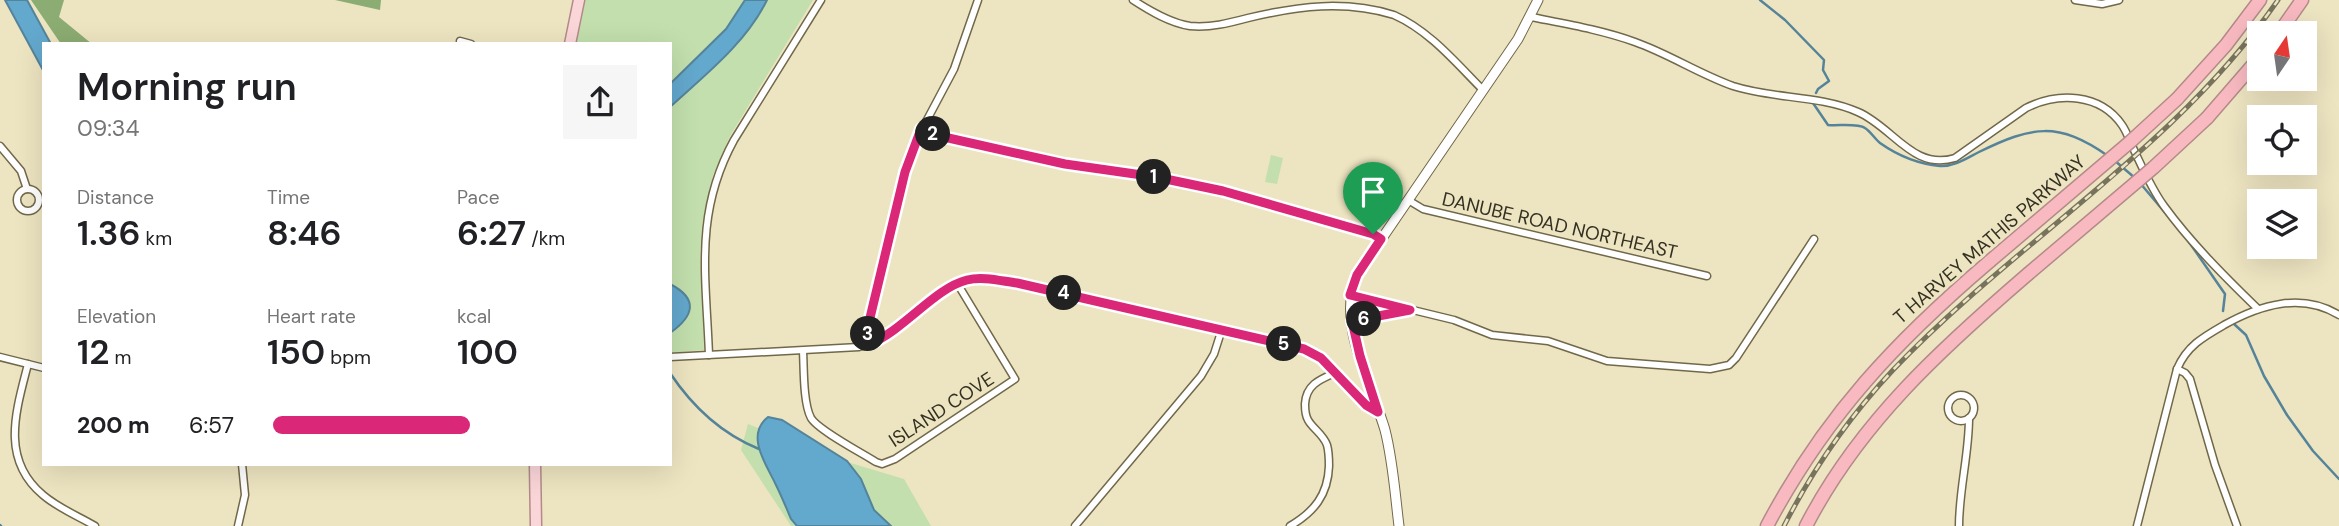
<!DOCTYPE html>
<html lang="en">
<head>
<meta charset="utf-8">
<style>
	:root { --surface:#fff; --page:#f6f6f6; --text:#202124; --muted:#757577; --accent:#db2777 }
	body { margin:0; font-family:"DM Sans",sans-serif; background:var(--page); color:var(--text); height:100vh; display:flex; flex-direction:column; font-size:26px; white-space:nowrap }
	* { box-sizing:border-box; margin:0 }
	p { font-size:23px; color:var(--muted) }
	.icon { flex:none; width:38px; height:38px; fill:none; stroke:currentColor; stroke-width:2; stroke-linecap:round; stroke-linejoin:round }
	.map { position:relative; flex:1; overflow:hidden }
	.sheet { position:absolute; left:42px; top:42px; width:630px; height:424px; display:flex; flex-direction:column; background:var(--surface); border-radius:0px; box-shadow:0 7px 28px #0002 }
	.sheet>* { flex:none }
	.needle { width:46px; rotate:13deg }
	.buttons { position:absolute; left:2247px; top:21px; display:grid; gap:14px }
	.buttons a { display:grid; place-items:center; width:70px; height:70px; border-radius:0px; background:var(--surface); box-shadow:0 7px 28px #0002; font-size:35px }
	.pin { position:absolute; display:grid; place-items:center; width:60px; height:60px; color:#fff; margin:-72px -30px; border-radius:50% 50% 50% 0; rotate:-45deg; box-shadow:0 0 7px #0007 }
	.pin .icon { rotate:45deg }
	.km { position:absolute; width:35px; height:35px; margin:-18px; border-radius:50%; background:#222; color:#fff; font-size:19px; line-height:35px; text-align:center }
	.round { display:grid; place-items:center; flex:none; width:74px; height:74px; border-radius:0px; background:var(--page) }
	.summary { display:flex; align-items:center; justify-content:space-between; height:119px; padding:0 35px }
	h1 { font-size:38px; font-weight:600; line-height:52px }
	.metrics { display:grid; grid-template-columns:repeat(3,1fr); gap:10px; height:119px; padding:7px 35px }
	.metrics div { display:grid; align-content:center }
	.metrics b { font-size:35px; font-weight:600 }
	.metrics small { font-size:19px; font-weight:400 }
	.metrics p { font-size:19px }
	ul { padding:0 35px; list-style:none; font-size:23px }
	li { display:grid; grid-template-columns:112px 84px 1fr; align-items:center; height:52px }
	li i { height:18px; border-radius:9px; background:var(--accent) }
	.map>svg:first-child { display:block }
	.green { fill:#c2dfad }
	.forest { fill:#8bac72 }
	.water { fill:#63a8cd; stroke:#55849a; stroke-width:2 }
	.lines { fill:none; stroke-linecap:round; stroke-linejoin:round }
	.stream { stroke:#55849a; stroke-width:2.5 }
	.street-casing { stroke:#71684a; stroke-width:9 }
	.secondary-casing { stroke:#71684a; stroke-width:11 }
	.primary-casing { stroke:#b38a89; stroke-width:13 }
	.highway-casing { stroke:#b38a89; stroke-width:15 }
	.street { stroke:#fff; stroke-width:6 }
	.secondary { stroke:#fff; stroke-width:9 }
	.primary { stroke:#fbd6d9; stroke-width:10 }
	.highway { stroke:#f8bac0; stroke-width:12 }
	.rail-casing { stroke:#78735d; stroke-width:5 }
	.rail { stroke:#ede4c1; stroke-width:2.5; stroke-dasharray:8; stroke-linecap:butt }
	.highway-bridge-casing { stroke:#b38a89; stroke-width:15; stroke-linecap:butt }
	.highway-bridge { stroke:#f8bac0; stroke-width:12 }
	.route-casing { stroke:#fff; stroke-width:14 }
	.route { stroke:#db2777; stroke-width:9 }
	.labels { text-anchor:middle; stroke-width:6; stroke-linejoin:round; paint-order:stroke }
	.street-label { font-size:19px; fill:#343123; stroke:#ede4c1 }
</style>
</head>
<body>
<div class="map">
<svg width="2339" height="526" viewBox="0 0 2339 526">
	<rect width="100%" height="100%" fill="#ede4c1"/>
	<g class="green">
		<path d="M 584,0 L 813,0 L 730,136 L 713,175 L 702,224 L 700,258 L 704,350 L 670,353 L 670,44 L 574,44 Z"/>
		<path d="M 1271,155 L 1283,158 L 1277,184 L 1265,182 Z"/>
		<path d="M 748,424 L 827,456 L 904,479 L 931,526 L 791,526 L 741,450 Z"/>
	</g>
	<g class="forest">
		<path d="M 31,0 L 64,0 L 59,17 L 92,44 L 61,44 Z"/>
		<path d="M 335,0 L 381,0 L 380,10 Z"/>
	</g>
	<g class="water">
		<path d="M 5,0 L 27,0 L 51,44 L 44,44 L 44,72 Z"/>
		<path d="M 745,0 L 767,0 C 746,43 705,75 670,107 L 670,84 L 726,29 Z"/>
		<path d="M 670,284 C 699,299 694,316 670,333 Z"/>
		<path d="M 768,417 L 782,420 L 847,461 L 861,479 L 874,510 L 891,526 L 797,526 L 791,519 C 786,507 781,495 775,483 C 766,464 745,435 768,417 Z"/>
	</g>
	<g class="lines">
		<g class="stream">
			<path d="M 1760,0 L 1785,20 L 1824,60 L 1823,70 L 1829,81 L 1818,89 L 1816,93"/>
			<path d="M 1813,103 L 1828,125 C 1838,126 1858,123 1865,128 C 1871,132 1875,139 1880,143 C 1897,155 1919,164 1940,166 C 1954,167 1967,158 1979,152 C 2032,126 2058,121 2108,156"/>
			<path d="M 2114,160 L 2135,178"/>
			<path d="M 2140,183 L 2167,215"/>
			<path d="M 2189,242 L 2225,294 L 2223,311"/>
			<path d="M 2234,324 L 2246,335 L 2264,376 L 2287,415 L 2313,451 L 2339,479"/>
			<path d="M 670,373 C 692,406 722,434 759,449"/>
			<path d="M 0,525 L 1,526"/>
		</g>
		<g class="street-casing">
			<g id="street">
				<path d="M 1133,0 C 1150,11 1170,23 1190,26 C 1210,28 1229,23 1248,18 C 1298,6 1345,0 1394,15 C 1430,31 1456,63 1483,90"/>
				<path d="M 2075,0 L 2102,4 L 2119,0"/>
				<path d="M 1531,17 C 1566,24 1602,30 1635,42 C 1669,54 1699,74 1733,86 C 1773,99 1819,95 1858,112 C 1893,127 1913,171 1955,158 L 2026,108 C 2058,92 2100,93 2122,125 C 2127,132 2130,142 2134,150 C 2143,169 2151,188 2164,206 C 2191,243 2225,277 2258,309"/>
				<path d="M 460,41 L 471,44"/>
				<path d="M 921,129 L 935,135 L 1065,164 L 1156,177 L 1223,191 L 1373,234 L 1381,239"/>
				<path d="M 0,146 L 21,171 L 27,189"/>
				<circle cx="28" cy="200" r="11"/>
				<path d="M 1408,200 L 1423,209 L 1707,276"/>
				<path d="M 1351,295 L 1454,320 L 1492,335 L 1548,341 L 1607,361 L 1710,369 L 1729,365 L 1736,358 L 1814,239"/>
				<path d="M 1352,321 L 1408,310"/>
				<path d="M 870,344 L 869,322 L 911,150 L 954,69 L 978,0"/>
				<path d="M 803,351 C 804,368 803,403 811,418 C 818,430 862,453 876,462 L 882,464 L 895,459 L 1015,379 L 957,283"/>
				<path d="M 709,355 C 706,275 694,213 734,140 L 821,0"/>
				<path d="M 0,357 L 44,368"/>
				<path d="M 670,357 L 859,347 C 873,343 886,338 898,329 C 919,312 941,285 968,280 C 984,276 1001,281 1017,283 L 1304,349 L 1321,358 L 1366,405 L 1379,412"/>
				<path d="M 28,364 C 16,411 0,459 43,495 C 58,508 78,516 95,526"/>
				<path d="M 2177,369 L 2185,373 L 2190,379 L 2215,465 L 2237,526"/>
				<circle cx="1961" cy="408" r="13"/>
				<path d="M 238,526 L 245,495 L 242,464"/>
				<path d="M 1075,526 L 1201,376 L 1214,354 L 1222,329"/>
				<path d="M 1290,526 C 1314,512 1328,495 1329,466 C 1329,459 1329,452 1327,445 C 1323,434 1313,429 1308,420 C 1305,415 1305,409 1305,404 C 1306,384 1321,379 1337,372"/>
				<path d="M 1959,526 C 1959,490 1969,454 1969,418"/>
				<path d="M 2137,526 L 2177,369 C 2187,346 2203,337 2224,325 C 2260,305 2301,292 2339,315"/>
			</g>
		</g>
		<g class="secondary-casing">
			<path id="secondary" d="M 1399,526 C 1395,494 1393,461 1385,430 C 1371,382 1336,324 1357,275 L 1518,39 L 1538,0"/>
		</g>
		<g class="primary-casing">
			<g id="primary">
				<path d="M 570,44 L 579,0"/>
				<path d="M 535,464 L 536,526"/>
			</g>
		</g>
		<g class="highway-casing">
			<g id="highway">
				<path d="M 2279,33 L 2302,0"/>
				<path d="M 2177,99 L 2226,45 L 2260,0"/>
				<path d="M 2207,118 L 2259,58"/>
				<path d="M 1767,526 C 1825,416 1896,341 1990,261"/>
				<path d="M 1806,526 C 1859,423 1942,348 2028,274"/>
			</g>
		</g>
		<use href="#street" class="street"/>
		<use href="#secondary" class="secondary"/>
		<use href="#primary" class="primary"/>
		<use href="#highway" class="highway"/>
		<g class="rail-casing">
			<path id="rail" d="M 1784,526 C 1813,469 1849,417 1893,370 C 2016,241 2175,149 2278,0"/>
		</g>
		<use href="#rail" class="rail"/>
		<g class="highway-bridge-casing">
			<g id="highway-bridge">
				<path d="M 1990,261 L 2130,142 L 2177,99"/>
				<path d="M 2028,274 L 2153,168 L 2207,118"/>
			</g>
		</g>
		<use href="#highway-bridge" class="highway-bridge"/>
	</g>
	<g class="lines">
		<g class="route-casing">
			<path id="route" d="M 921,129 L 935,135 L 1065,164 L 1156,177 L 1223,191 L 1373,234 L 1381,239 L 1357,275 L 1350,295 L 1410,310 L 1352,321 L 1360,356 L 1378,412 L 1366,405 L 1321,358 L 1304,349 L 1017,283 C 1001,281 983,276 967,280 C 935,288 905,329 870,344 L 869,322 L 905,172 Z"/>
		</g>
		<use href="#route" class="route"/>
	</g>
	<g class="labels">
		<g class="street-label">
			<text transform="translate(1560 225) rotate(13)" y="7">DANUBE ROAD NORTHEAST</text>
			<text transform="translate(1989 239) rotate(-41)" y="7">T HARVEY MATHIS PARKWAY</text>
			<text transform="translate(941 409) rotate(-33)" y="7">ISLAND COVE</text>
		</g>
	</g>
</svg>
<div class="buttons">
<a><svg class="needle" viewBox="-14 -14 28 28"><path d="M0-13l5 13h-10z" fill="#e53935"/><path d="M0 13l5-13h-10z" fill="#757577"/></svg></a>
<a><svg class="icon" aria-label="locate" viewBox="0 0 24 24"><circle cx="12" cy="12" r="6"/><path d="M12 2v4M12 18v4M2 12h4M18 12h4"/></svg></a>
<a><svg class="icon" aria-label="layers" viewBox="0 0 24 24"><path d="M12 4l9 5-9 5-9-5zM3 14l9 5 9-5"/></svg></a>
</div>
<div class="pin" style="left:1373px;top:234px;background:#1e9e55"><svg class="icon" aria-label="arrive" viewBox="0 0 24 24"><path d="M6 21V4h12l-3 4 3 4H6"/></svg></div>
<b class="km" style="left:1154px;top:177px">1</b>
<b class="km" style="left:933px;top:134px">2</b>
<b class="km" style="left:868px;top:334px">3</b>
<b class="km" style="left:1064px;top:293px">4</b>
<b class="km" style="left:1284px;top:344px">5</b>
<b class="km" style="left:1364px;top:319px">6</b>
<section class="sheet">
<div class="summary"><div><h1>Morning run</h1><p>09:34</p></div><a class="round"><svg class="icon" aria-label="share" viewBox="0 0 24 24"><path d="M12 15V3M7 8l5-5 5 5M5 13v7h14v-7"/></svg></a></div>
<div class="metrics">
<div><p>Distance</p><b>1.36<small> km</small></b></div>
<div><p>Time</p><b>8:46</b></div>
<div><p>Pace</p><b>6:27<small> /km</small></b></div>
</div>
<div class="metrics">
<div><p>Elevation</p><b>12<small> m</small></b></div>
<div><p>Heart rate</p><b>150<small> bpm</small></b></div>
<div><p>kcal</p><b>100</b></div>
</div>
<ul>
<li><b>200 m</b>6:57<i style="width:54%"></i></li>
</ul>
</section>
</div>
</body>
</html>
